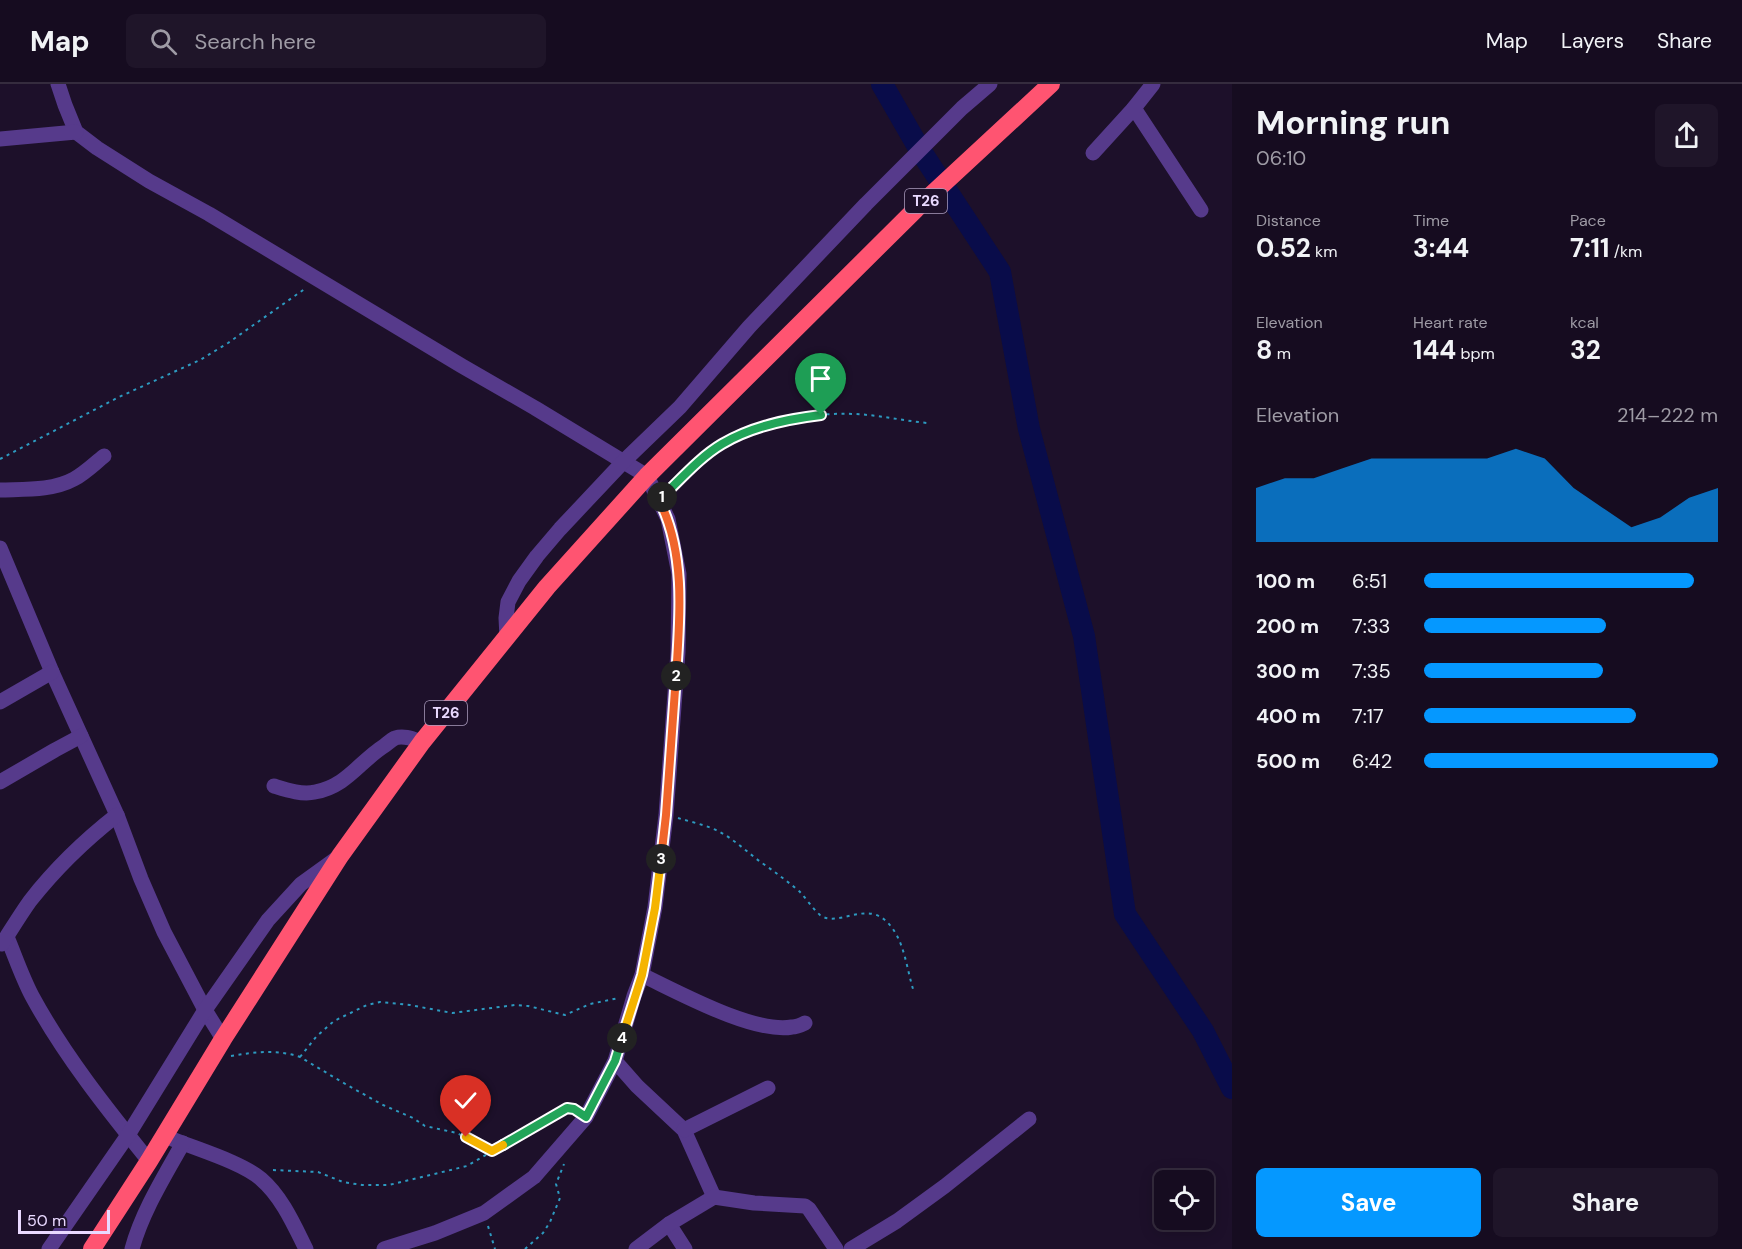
<!DOCTYPE html>
<html lang="en">
<head>
<meta charset="utf-8">
<style>
	:root { --surface:#160c20; --page:#1f1529; --text:#f1f3f6; --muted:#9e9ba5; --line:#352c3e; --accent:#0598ff }
	body { margin:0; font-family:"DM Sans",sans-serif; background:var(--page); color:var(--text); height:100vh; display:flex; flex-direction:column; font-size:22px; white-space:nowrap }
	* { box-sizing:border-box; margin:0 }
	p { font-size:20px; color:var(--muted) }
	.icon { flex:none; width:33px; height:33px; fill:none; stroke:currentColor; stroke-width:2; stroke-linecap:round; stroke-linejoin:round }
	.map { position:relative; flex:1; overflow:hidden }
	.sheet { display:flex; flex-direction:column; background:var(--surface); width:510px }
	.sheet>* { flex:none }
	.buttons { position:absolute; left:1154px; top:1086px; display:grid; gap:12px }
	.buttons a { display:grid; place-items:center; width:60px; height:60px; border-radius:9px; background:var(--surface); box-shadow:0 3px 15px #0003,0 0 0 2px var(--line); font-size:30px }
	.scale { position:absolute; left:18px; bottom:15px; width:92px; box-sizing:border-box; padding-left:6px; border:3px solid #e9d9ff; border-top:0; font-size:16px; line-height:21px; white-space:nowrap; color:#e9d9ff; -webkit-text-stroke:4px #1d102a; paint-order:stroke }
	.pin { position:absolute; display:grid; place-items:center; width:51px; height:51px; color:#fff; margin:-62px -26px; border-radius:50% 50% 50% 0; rotate:-45deg; box-shadow:0 0 6px #0007 }
	.pin .icon { rotate:45deg }
	.km { position:absolute; width:30px; height:30px; margin:-15px; border-radius:50%; background:#222; color:#fff; font-size:16px; line-height:30px; text-align:center }
	.round { display:grid; place-items:center; flex:none; width:63px; height:63px; border-radius:9px; background:var(--page) }
	.headline { display:flex; align-items:center; justify-content:space-between; height:102px; padding:0 24px }
	h1 { font-size:33px; font-weight:700; line-height:45px }
	.metrics { display:grid; grid-template-columns:repeat(3,1fr); gap:9px; height:102px; padding:6px 24px }
	.metrics div { display:grid; align-content:center }
	.metrics b { font-size:26px; font-weight:700 }
	.metrics small { font-size:16px; font-weight:400 }
	.metrics p { font-size:16px }
	.chart { height:168px; padding:12px 24px }
	.chart p { display:flex; justify-content:space-between }
	.chart svg { width:100%; height:108px; margin-top:6px; fill:var(--accent); opacity:.7 }
	.action { display:flex; gap:12px; margin-top:auto; padding:12px 24px }
	.action a { flex:1; height:69px; border-radius:9px; background:var(--accent); color:#fff; font-size:24px; font-weight:700; line-height:69px; text-align:center }
	.action a+a { background:var(--page); color:var(--text) }
	ul { padding:0 24px; list-style:none; font-size:20px }
	li { display:grid; grid-template-columns:96px 72px 1fr; align-items:center; height:45px }
	li i { height:15px; border-radius:8px; background:var(--accent) }
	header { display:flex; align-items:center; gap:36px; box-sizing:border-box; height:84px; padding:0 30px; background:var(--surface); border-bottom:2px solid var(--line) }
	header strong { font-size:28px }
	nav { display:flex; gap:33px; margin-inline-start:auto; font-size:21px }
	.search { width:420px; height:54px; background:var(--page); display:flex; align-items:center; gap:15px; box-sizing:border-box; padding:0 21px; border-radius:9px; color:var(--muted); font-size:22px }
	main { display:flex; flex:1; min-height:0 }
	.map>svg:first-child { display:block }
	.lines { fill:none; stroke-linecap:round; stroke-linejoin:round }
	.river { stroke:#090c4a; stroke-width:22 }
	.path { stroke:#2d9ac0; stroke-width:2; stroke-dasharray:3 4.5; stroke-linecap:butt }
	.minor { stroke:#563a8b; stroke-width:15 }
	.highway { stroke:#ff5471; stroke-width:18 }
	.split-1-casing { stroke:#fff; stroke-width:12 }
	.split-2-casing { stroke:#fff; stroke-width:12 }
	.split-3-casing { stroke:#fff; stroke-width:12 }
	.split-4-casing { stroke:#fff; stroke-width:12 }
	.split-5-casing { stroke:#fff; stroke-width:12 }
	.split-6-casing { stroke:#fff; stroke-width:12 }
	.split-1 { stroke:#22a559; stroke-width:8 }
	.split-2 { stroke:#f0652b; stroke-width:8 }
	.split-3 { stroke:#f0652b; stroke-width:8 }
	.split-4 { stroke:#f5b400; stroke-width:8 }
	.split-5 { stroke:#22a559; stroke-width:8 }
	.split-6 { stroke:#f5b400; stroke-width:8 }
	.labels { text-anchor:middle; stroke-width:6; stroke-linejoin:round; paint-order:stroke }
	.shield { fill:#1d102a; stroke:#ac9dbf; stroke-width:1.5 }
	.shield-label { font-size:15px; font-weight:bold; fill:#e9d9ff }
</style>
</head>
<body>
<header>
<strong>Map</strong>
<div class="search"><svg class="icon" aria-label="search" viewBox="0 0 24 24"><circle cx="10" cy="10" r="6"/><path d="M15 15l6 6"/></svg>Search here</div>
<nav><a>Map</a><a>Layers</a><a>Share</a></nav>
</header>
<main>
<div class="map">
<svg width="1232" height="1165" viewBox="0 0 1232 1165">
	<rect width="100%" height="100%" fill="#1d102a"/>
	<g class="lines">
		<path class="river" d="M 882,0 L 920,66 L 1000,188 L 1029,345 L 1084,552 L 1125,830 L 1203,947 L 1232,1004"/>
		<g class="path">
			<path d="M 0,375 L 119,313 L 200,276 L 228,259 L 306,204"/>
			<path d="M 669,406 C 686,390 702,372 721,360 C 761,336 822,326 868,331 C 888,333 907,337 927,339"/>
			<path d="M 678,734 C 691,738 706,741 718,747 C 734,755 748,769 762,779 C 775,788 787,797 799,807 C 806,814 812,824 820,831 C 837,844 865,817 886,837 C 905,855 906,884 914,908"/>
			<path d="M 231,972 C 255,968 277,965 300,973 L 347,1001 L 383,1021 L 413,1034 L 425,1042 L 457,1049 L 492,1067"/>
			<path d="M 300,973 L 316,953 L 334,937 L 367,921 L 380,918 L 410,921 L 452,929 L 515,921 L 528,922 L 565,931 L 590,920 L 619,914"/>
			<path d="M 273,1086 L 318,1088 L 343,1098 L 362,1101 L 389,1101 L 467,1082 L 563,1026 L 567,1024 L 574,1025"/>
			<path d="M 488,1142 L 495,1165"/>
			<path d="M 525,1165 L 543,1149 L 550,1138 L 560,1114 L 556,1100 L 564,1080"/>
		</g>
		<g class="minor">
			<path d="M 58,0 L 65,21 L 76,48 L 97,64 L 149,97 L 209,130 L 462,282 L 535,324 L 647,392 L 668,435 L 679,490 L 678,568 L 666,731 L 655,823 L 642,891 L 634,912 L 615,977 L 637,1002 L 684,1046 L 714,1113"/>
			<path d="M 1134,24 L 1201,126"/>
			<path d="M 0,55 L 76,48"/>
			<path d="M 1093,69 L 1134,24 L 1153,0"/>
			<path d="M 0,406 C 24,405 52,407 74,395 C 85,389 94,380 104,372"/>
			<path d="M 0,464 L 52,588 L 117,731 L 141,795 L 164,848 L 205,926 L 223,955"/>
			<path d="M 507,553 L 506,534 L 508,518 L 519,497 L 537,472 L 560,445 L 624,377 L 680,323 L 749,243 L 866,120 L 962,24 L 990,0"/>
			<path d="M 0,618 L 52,588"/>
			<path d="M 0,698 L 55,666 L 81,652"/>
			<path d="M 274,702 C 287,706 302,711 315,708 C 347,702 359,678 384,662 C 387,660 391,656 395,654 C 404,651 413,655 422,658"/>
			<path d="M 7,853 C 15,872 22,893 32,912 C 64,971 107,1025 149,1077"/>
			<path d="M 2,860 C 11,846 20,831 30,817 C 55,785 85,756 117,731"/>
			<path d="M 642,891 C 678,908 754,950 792,943 C 796,943 801,941 805,939"/>
			<path d="M 684,1046 L 768,1004"/>
			<path d="M 165,1052 C 192,1064 240,1077 261,1095 C 282,1113 294,1141 306,1165"/>
			<path d="M 669,1140 L 685,1165"/>
			<path d="M 49,1165 L 128,1051 L 205,926 L 268,836 L 301,800 L 337,774"/>
			<path d="M 132,1165 C 142,1128 164,1093 183,1059"/>
			<path d="M 384,1165 L 435,1149 L 484,1129 L 534,1093 L 586,1033 L 615,977"/>
			<path d="M 636,1165 L 669,1140 L 714,1113 L 754,1119 L 805,1122 L 809,1125 L 836,1165"/>
			<path d="M 851,1165 L 897,1137 L 945,1102 L 1029,1035"/>
		</g>
		<path class="highway" d="M 92,1165 L 149,1077 L 223,955 L 340,772 L 422,658 L 547,503 L 647,392 L 916,125 L 1051,0"/>
	</g>
	<g class="lines">
		<g class="split-1-casing">
			<path id="split-1" d="M 662,413 C 681,395 700,373 722,360 C 752,342 787,335 821,331"/>
		</g>
		<g class="split-2-casing">
			<path id="split-2" d="M 662,413 L 659,416 C 686,469 680,534 676,592"/>
		</g>
		<g class="split-3-casing">
			<path id="split-3" d="M 661,775 L 666,731 L 676,592"/>
		</g>
		<g class="split-4-casing">
			<path id="split-4" d="M 622,954 L 642,891 L 655,824 L 661,775"/>
		</g>
		<g class="split-5-casing">
			<path id="split-5" d="M 503,1061 L 567,1024 L 574,1025 L 586,1033 L 615,977 L 622,954"/>
		</g>
		<g class="split-6-casing">
			<path id="split-6" d="M 466,1053 L 492,1067 L 503,1061"/>
		</g>
		<use href="#split-1" class="split-1"/>
		<use href="#split-2" class="split-2"/>
		<use href="#split-3" class="split-3"/>
		<use href="#split-4" class="split-4"/>
		<use href="#split-5" class="split-5"/>
		<use href="#split-6" class="split-6"/>
	</g>
	<g class="labels">
		<g class="shield">
			<rect x="905" y="105" width="42" height="24" rx="4.5"/>
			<rect x="425" y="617" width="42" height="24" rx="4.5"/>
		</g>
		<g class="shield-label">
			<text x="926" y="122">T26</text>
			<text x="446" y="634">T26</text>
		</g>
	</g>
</svg>
<div class="buttons">
<a><svg class="icon" aria-label="locate" viewBox="0 0 24 24"><circle cx="12" cy="12" r="6"/><path d="M12 2v4M12 18v4M2 12h4M18 12h4"/></svg></a>
</div>
<div class="scale">50 m</div>
<div class="pin" style="left:821px;top:331px;background:#1e9e55"><svg class="icon" aria-label="arrive" viewBox="0 0 24 24"><path d="M6 21V4h12l-3 4 3 4H6"/></svg></div>
<div class="pin" style="left:466px;top:1053px;background:#d93025"><svg class="icon" aria-label="check" viewBox="0 0 24 24"><path d="M5 12l5 5 9-10"/></svg></div>
<b class="km" style="left:662px;top:413px">1</b>
<b class="km" style="left:676px;top:592px">2</b>
<b class="km" style="left:661px;top:775px">3</b>
<b class="km" style="left:622px;top:954px">4</b>
</div>
<section class="sheet">
<div class="headline"><div><h1>Morning run</h1><p>06:10</p></div><a class="round"><svg class="icon" aria-label="share" viewBox="0 0 24 24"><path d="M12 15V3M7 8l5-5 5 5M5 13v7h14v-7"/></svg></a></div>
<div class="metrics">
<div><p>Distance</p><b>0.52<small> km</small></b></div>
<div><p>Time</p><b>3:44</b></div>
<div><p>Pace</p><b>7:11<small> /km</small></b></div>
</div>
<div class="metrics">
<div><p>Elevation</p><b>8<small> m</small></b></div>
<div><p>Heart rate</p><b>144<small> bpm</small></b></div>
<div><p>kcal</p><b>32</b></div>
</div>
<div class="chart"><p><span>Elevation</span>214–222 m</p>
<svg viewBox="0 0 160 44" preserveAspectRatio="none"><path d="M0 44V22L10 18L20 18L30 14L40 10L50 10L60 10L70 10L80 10L90 6L100 10L110 22L120 30L130 38L140 34L150 26L160 22V44z"/></svg>
</div>
<ul>
<li><b>100 m</b>6:51<i style="width:92%"></i></li>
<li><b>200 m</b>7:33<i style="width:62%"></i></li>
<li><b>300 m</b>7:35<i style="width:61%"></i></li>
<li><b>400 m</b>7:17<i style="width:72%"></i></li>
<li><b>500 m</b>6:42<i style="width:100%"></i></li>
</ul>
<div class="action"><a>Save</a><a>Share</a></div>
</section>
</main>
</body>
</html>
